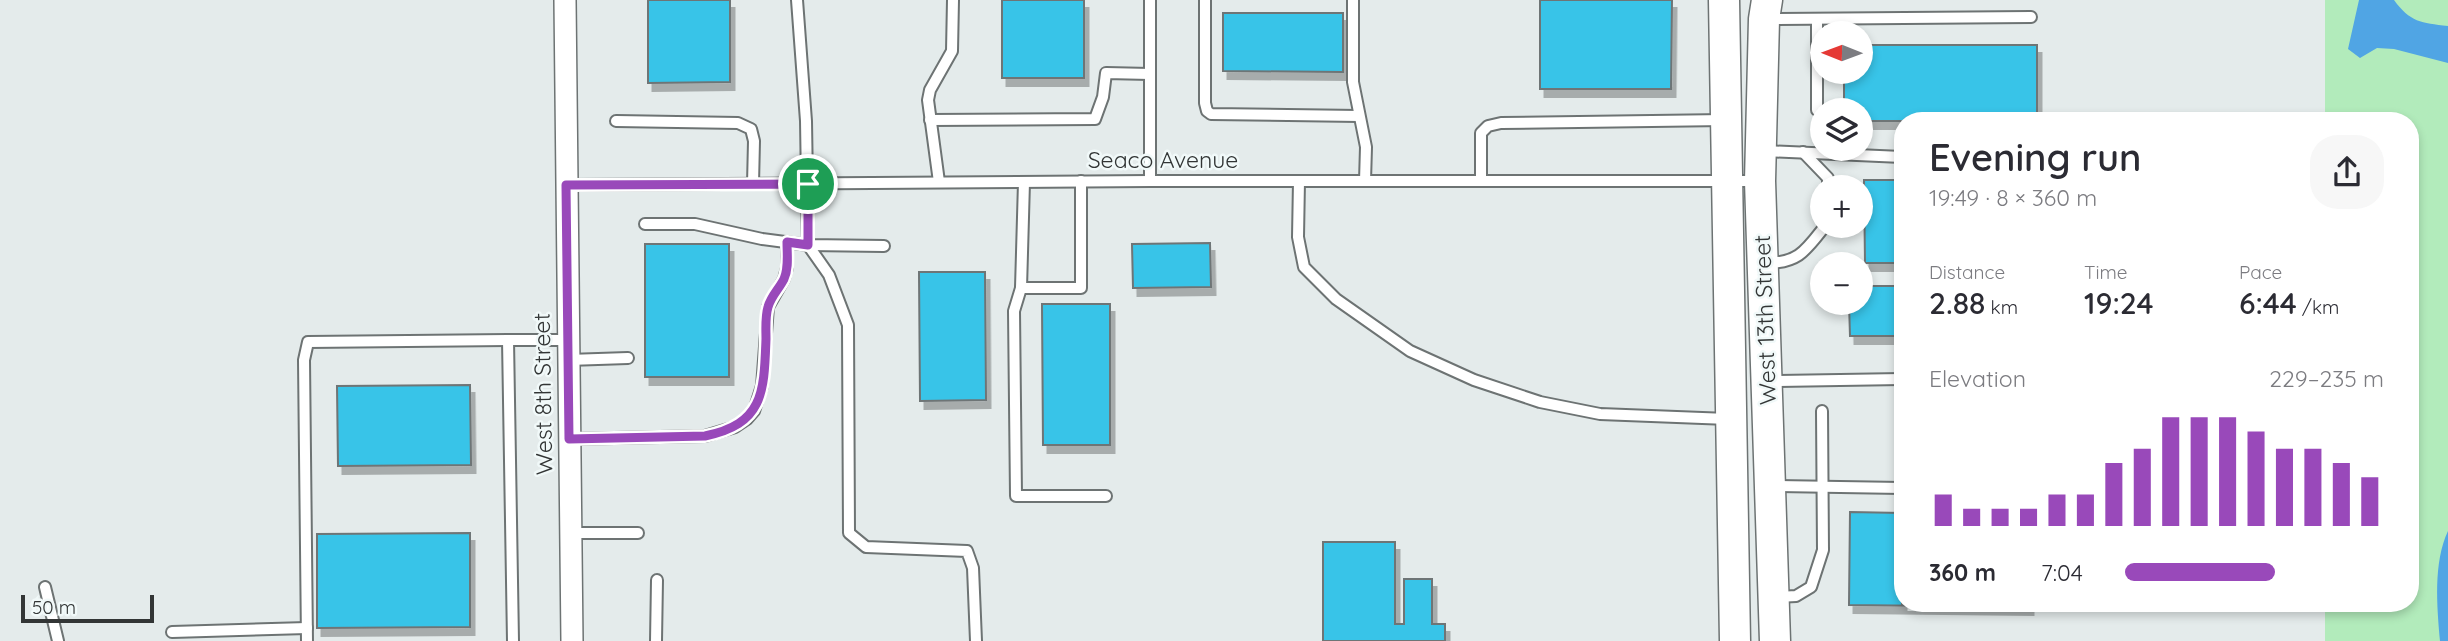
<!DOCTYPE html>
<html lang="en">
<head>
<meta charset="utf-8">
<style>
	:root { --surface:#fff; --page:#f7f7f7; --text:#2b2b33; --muted:#7c7c81; --accent:#9949ba }
	body { margin:0; font-family:Quicksand,sans-serif; background:var(--page); color:var(--text); height:100vh; display:flex; flex-direction:column; font-size:26px; white-space:nowrap }
	* { box-sizing:border-box; margin:0 }
	p { font-size:23px; color:var(--muted) }
	.icon { flex:none; width:38px; height:38px; fill:none; stroke:currentColor; stroke-width:2; stroke-linecap:round; stroke-linejoin:round }
	.map { position:relative; flex:1; overflow:hidden }
	.panel { position:absolute; left:1894px; top:112px; width:525px; height:500px; display:flex; flex-direction:column; background:var(--surface); border-radius:28px; box-shadow:0 4px 10px #0003 }
	.panel>* { flex:none }
	.needle { width:46px; rotate:271deg }
	.controls { position:absolute; left:1810px; top:21px; display:grid; gap:14px }
	.controls a { display:grid; place-items:center; width:63px; height:63px; border-radius:50%; background:var(--surface); box-shadow:0 4px 10px #0003; font-size:35px }
	.scale { position:absolute; left:21px; bottom:18px; width:133px; box-sizing:border-box; padding-left:7px; border:4px solid #323535; border-top:0; font-size:19px; line-height:24px; white-space:nowrap; color:#323535; -webkit-text-stroke:5px #f1f9f9; paint-order:stroke }
	.pin { position:absolute; display:grid; place-items:center; width:60px; height:60px; color:#fff; margin:-30px; border:4px solid #fff; border-radius:50%; box-shadow:0 2px 7px #0007 }
	.round { display:grid; place-items:center; flex:none; width:74px; height:74px; border-radius:28px; background:var(--page) }
	.summary { display:flex; align-items:center; justify-content:space-between; height:119px; padding:0 35px }
	h1 { font-size:38px; font-weight:600; line-height:52px }
	.stats { display:grid; grid-template-columns:repeat(3,1fr); gap:10px; height:119px; padding:7px 35px }
	.stats div { display:grid; align-content:center }
	.stats b { font-size:30px; font-weight:600 }
	.stats small { font-size:19px; font-weight:400 }
	.stats p { font-size:19px }
	.chart { height:196px; padding:14px 35px }
	.chart p { display:flex; justify-content:space-between }
	.chart svg { width:100%; height:126px; margin-top:7px; stroke:var(--accent); stroke-width:6 }
	ul { padding:0 35px; list-style:none; font-size:23px }
	li { display:grid; grid-template-columns:112px 84px 1fr; align-items:center; height:52px }
	li i { height:18px; border-radius:9px; background:var(--accent) }
	.map>svg:first-child { display:block }
	.green { fill:#b2ebbb }
	.water { fill:#50a5e4 }
	.building { fill:#39c4e8; stroke:#6e7476; stroke-width:2; filter:url(#shadow) }
	.lines { fill:none; stroke-linecap:round; stroke-linejoin:round }
	.lane-casing { stroke:#6d7373; stroke-width:14 }
	.street-casing { stroke:#6d7373; stroke-width:24 }
	.secondary-casing { stroke:#6d7373; stroke-width:33 }
	.lane { stroke:#fff; stroke-width:10 }
	.street { stroke:#fff; stroke-width:21 }
	.secondary { stroke:#fff; stroke-width:30 }
	.route-casing { stroke:#fff; stroke-width:14 }
	.route { stroke:#9949ba; stroke-width:9 }
	.labels { text-anchor:middle; stroke-width:5; stroke-linejoin:round; paint-order:stroke }
	.street-label { font-size:23px; fill:#323535; stroke:#f1f9f9 }
</style>
</head>
<body>
<div class="map">
<svg width="2448" height="641" viewBox="0 0 2448 641">
	<defs>
		<filter id="shadow"><feDropShadow dx="4.5" dy="8" stdDeviation="0" flood-color="#0004"/></filter>
	</defs>
	<rect width="100%" height="100%" fill="#e4ebeb"/>
	<path class="green" d="M 2325,0 L 2448,0 L 2448,641 L 2325,641 L 2325,604 L 2410,604 L 2410,121 L 2325,121 Z"/>
	<g class="water">
		<path d="M 2359,0 L 2394,0 C 2410,22 2421,23 2448,26 L 2448,63 L 2394,49 L 2377,48 L 2360,58 L 2348,49 Z"/>
		<path d="M 2448,531 L 2448,641 L 2440,641 C 2437,606 2433,563 2448,531 Z"/>
	</g>
	<g class="building">
		<path d="M 648,0 L 730,0 L 730,82 L 648,83 Z"/>
		<rect x="1002" y="0" width="82" height="78"/>
		<path d="M 1540,0 L 1672,0 L 1671,89 L 1540,89 Z"/>
		<path d="M 1223,13 L 1343,13 L 1343,72 L 1223,71 Z"/>
		<path d="M 1860,45 L 2037,45 L 2037,121 L 1860,121 L 1860,110 L 1844,110 L 1844,72 L 1860,72 Z"/>
		<path d="M 1864,180 L 1902,180 L 1902,263 L 1865,263 Z"/>
		<path d="M 1210,243 L 1211,287 L 1133,288 L 1132,244 Z"/>
		<rect x="645" y="244" width="84" height="133"/>
		<path d="M 919,272 L 985,272 L 986,400 L 920,401 Z"/>
		<path d="M 1860,286 L 1902,286 L 1902,336 L 1850,336 L 1849,303 L 1860,303 Z"/>
		<path d="M 1042,304 L 1110,304 L 1110,445 L 1043,445 Z"/>
		<path d="M 470,385 L 471,465 L 338,466 L 337,386 Z"/>
		<path d="M 1850,512 L 1902,513 L 1902,604 L 2029,604 L 2029,607 L 1849,605 Z"/>
		<path d="M 470,533 L 470,627 L 317,628 L 317,534 Z"/>
		<path d="M 1323,542 L 1395,542 L 1395,624 L 1404,624 L 1404,579 L 1432,579 L 1432,624 L 1445,624 L 1445,641 L 1323,641 Z"/>
	</g>
	<g class="lines">
		<g class="lane-casing">
			<g id="lane">
				<path d="M 797,0 L 806,121 L 808,245 L 829,275 L 848,325 L 849,533 L 866,547 L 967,551 L 973,568 L 976,641"/>
				<path d="M 1205,0 L 1205,103 L 1207,111 L 1211,114 L 1359,116"/>
				<path d="M 1353,0 L 1353,82 L 1366,147 L 1365,181"/>
				<path d="M 1764,19 L 2031,17"/>
				<path d="M 1817,19 L 1817,110"/>
				<path d="M 930,120 L 1095,119 L 1103,97 L 1106,73 L 1150,74"/>
				<path d="M 616,121 L 738,123 L 751,129 L 754,141 L 753,184"/>
				<path d="M 1764,151 L 1902,157"/>
				<path d="M 1803,152 L 1828,178 L 1828,187"/>
				<path d="M 1150,181 L 1150,0"/>
				<path d="M 1299,181 L 1298,237 L 1304,267 L 1336,299 L 1410,351 L 1474,380 L 1540,402 L 1600,414 L 1728,419"/>
				<path d="M 1481,181 L 1481,133 L 1488,126 L 1501,123 L 1725,120"/>
				<path d="M 939,182 L 928,100 L 930,90 L 952,51 L 953,0"/>
				<path d="M 1024,182 L 1021,288 L 1014,311 L 1016,496 L 1106,496"/>
				<path d="M 566,185 L 1150,181 L 1757,181"/>
				<path d="M 645,224 L 695,224 L 762,239 L 808,245 L 884,246"/>
				<path d="M 1766,263 C 1799,263 1806,250 1825,226"/>
				<path d="M 1021,288 L 1081,288 L 1081,181"/>
				<path d="M 568,360 L 628,358"/>
				<path d="M 1770,381 L 1902,379"/>
				<path d="M 569,439 L 705,436 L 735,427 L 747,419 L 754,411 L 762,386 L 768,307 L 784,279 L 787,268 L 787,242"/>
				<path d="M 1773,486 L 1902,488"/>
				<path d="M 571,533 L 638,533"/>
				<path d="M 45,587 L 58,641"/>
				<path d="M 1777,597 L 1796,596 L 1811,587 L 1823,550 L 1822,411"/>
				<path d="M 172,632 L 307,628"/>
				<path d="M 307,641 L 304,360 L 308,342 L 508,340"/>
				<path d="M 513,641 L 508,340 L 568,340"/>
				<path d="M 656,641 L 657,580"/>
			</g>
		</g>
		<g class="street-casing">
			<path id="street" d="M 565,0 L 572,641"/>
		</g>
		<g class="secondary-casing">
			<g id="secondary">
				<path d="M 1724,0 L 1735,641"/>
				<path d="M 1767,0 L 1764,19 L 1760,181 L 1775,641"/>
			</g>
		</g>
		<use href="#lane" class="lane"/>
		<use href="#street" class="street"/>
		<use href="#secondary" class="secondary"/>
	</g>
	<g class="lines">
		<g class="route-casing">
			<path id="route" d="M 808,184 L 808,245 L 787,242 C 787,255 789,268 784,279 C 779,289 771,296 768,307 C 765,317 766,329 766,339 C 764,392 764,424 705,436 L 569,439 L 566,185 Z"/>
		</g>
		<use href="#route" class="route"/>
	</g>
	<g class="labels">
		<g class="street-label">
			<text x="1163" y="168">Seaco Avenue</text>
			<text transform="translate(1765 320) rotate(-92)" y="8">West 13th Street</text>
			<text transform="translate(543 394) rotate(-91)" y="8">West 8th Street</text>
		</g>
	</g>
</svg>
<div class="controls">
<a><svg class="needle" viewBox="-14 -14 28 28"><path d="M0-13l5 13h-10z" fill="#e53935"/><path d="M0 13l5-13h-10z" fill="#7c7c81"/></svg></a>
<a><svg class="icon" aria-label="layers" viewBox="0 0 24 24"><path d="M12 4l9 5-9 5-9-5zM3 14l9 5 9-5"/></svg></a>
<a>+</a>
<a>−</a>
</div>
<div class="scale">50 m</div>
<div class="pin" style="left:808px;top:184px;background:#1e9e55"><svg class="icon" aria-label="arrive" viewBox="0 0 24 24"><path d="M6 21V4h12l-3 4 3 4H6"/></svg></div>
<section class="panel">
<div class="summary"><div><h1>Evening run</h1><p>19:49 · 8 × 360 m</p></div><a class="round"><svg class="icon" aria-label="share" viewBox="0 0 24 24"><path d="M12 15V3M7 8l5-5 5 5M5 13v7h14v-7"/></svg></a></div>
<div class="stats">
<div><p>Distance</p><b>2.88<small> km</small></b></div>
<div><p>Time</p><b>19:24</b></div>
<div><p>Pace</p><b>6:44<small> /km</small></b></div>
</div>
<div class="chart"><p><span>Elevation</span>229–235 m</p>
<svg viewBox="0 0 160 44" preserveAspectRatio="none"><path d="M5 44V33M15 44V38M25 44V38M35 44V38M45 44V33M55 44V33M65 44V22M75 44V17M85 44V6M95 44V6M105 44V6M115 44V11M125 44V17M135 44V17M145 44V22M155 44V27"/></svg>
</div>
<ul>
<li><b>360 m</b>7:04<i style="width:58%"></i></li>
</ul>
</section>
</div>
</body>
</html>
